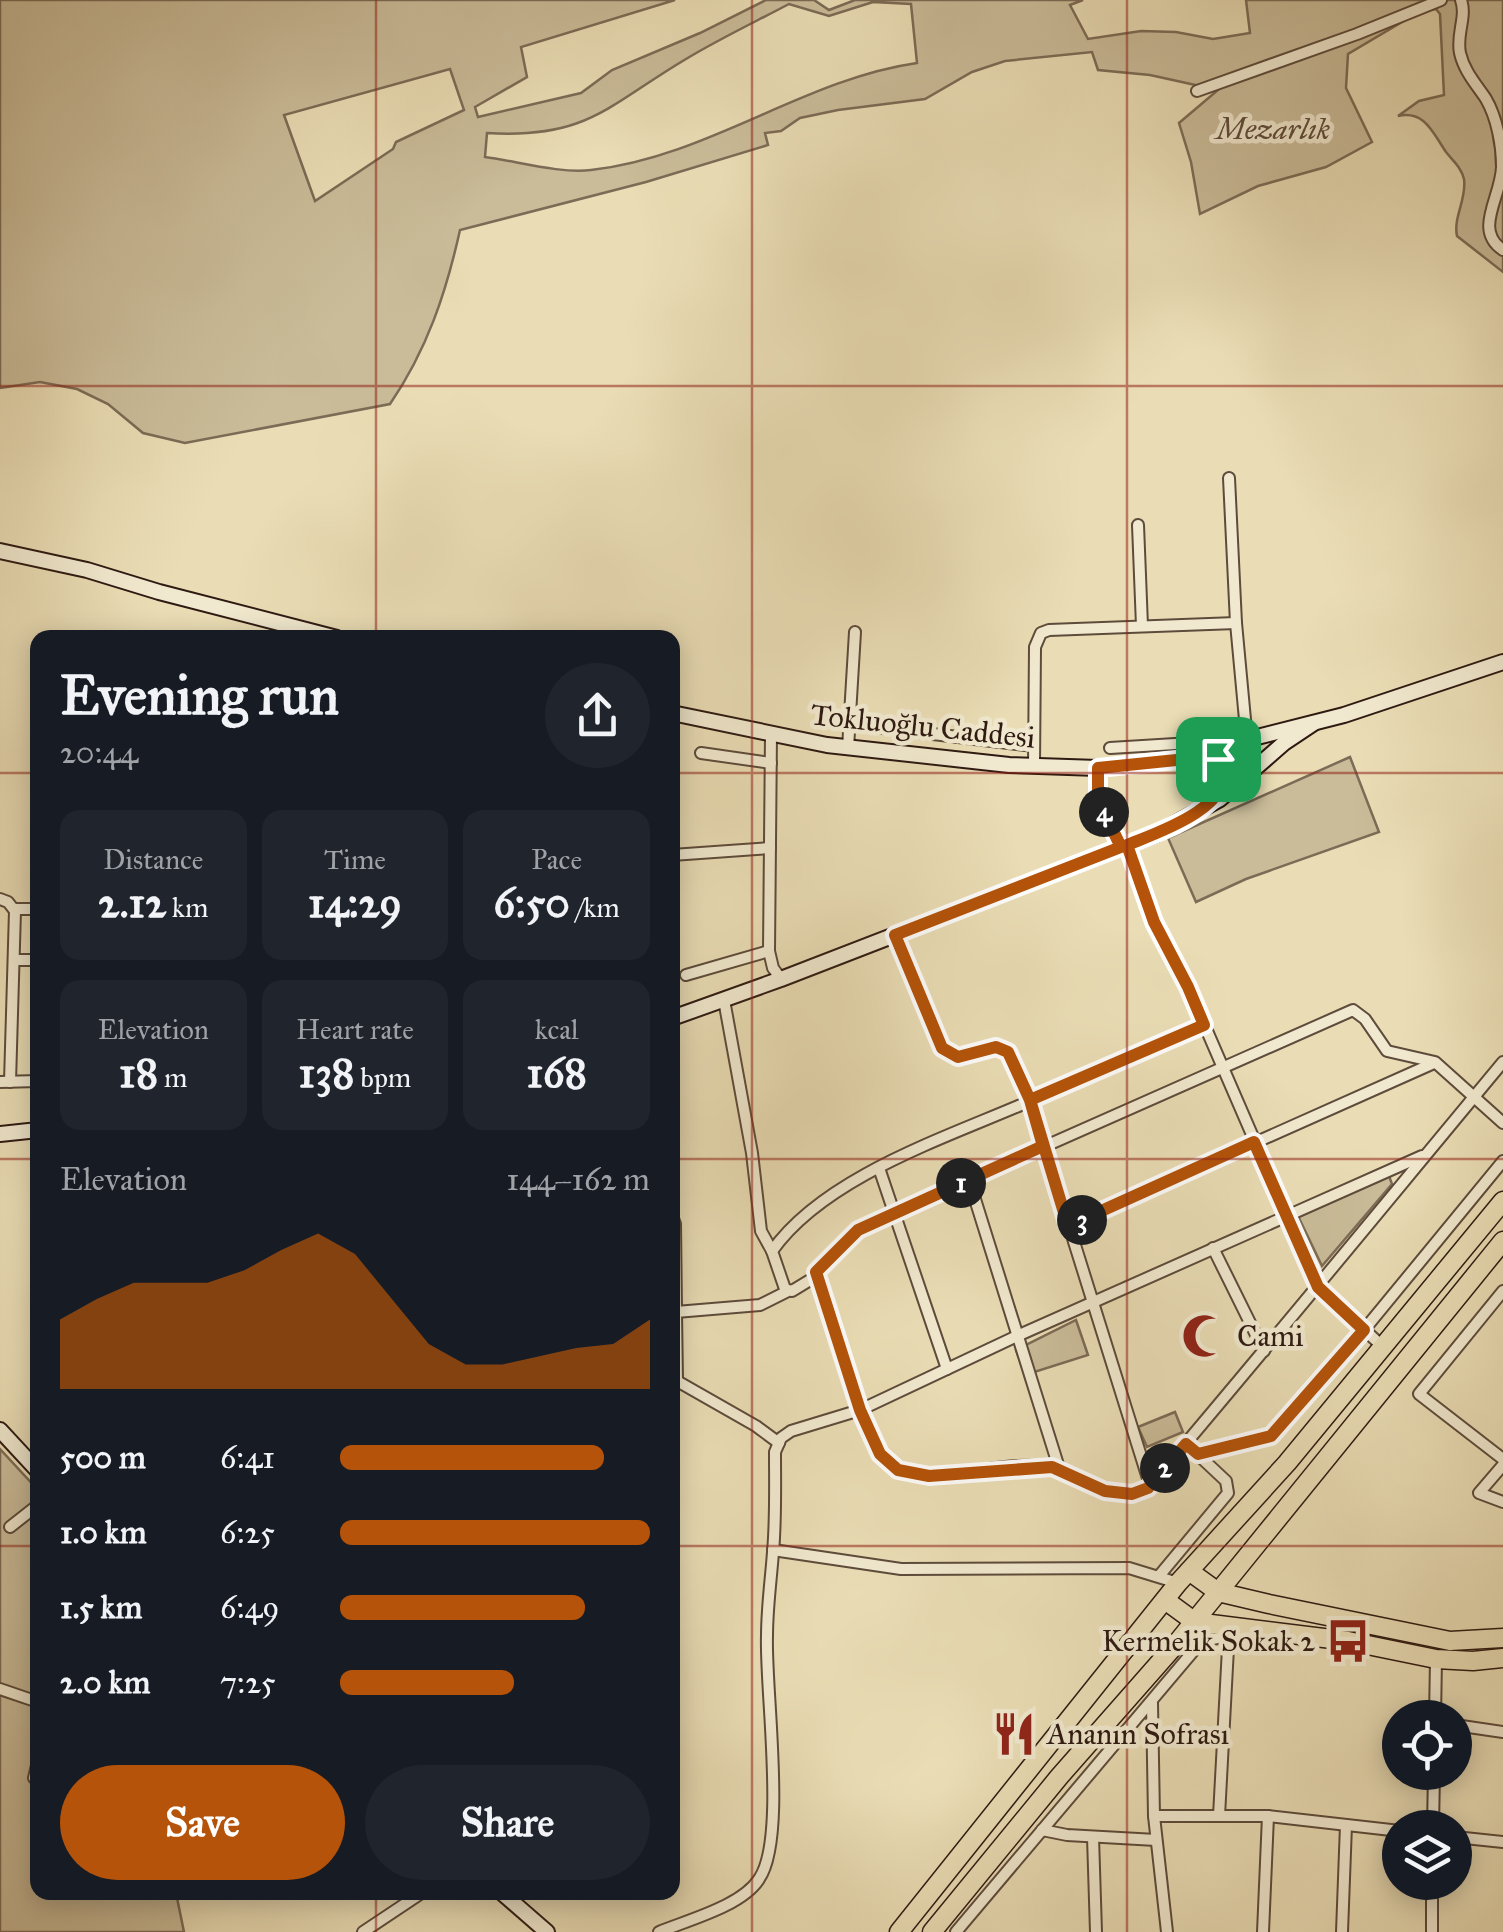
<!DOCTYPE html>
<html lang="en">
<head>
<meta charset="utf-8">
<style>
	:root { --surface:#171b24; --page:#20242c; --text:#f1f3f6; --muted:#9ea1a6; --accent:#b45309 }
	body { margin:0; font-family:"IM FELL Great Primer",serif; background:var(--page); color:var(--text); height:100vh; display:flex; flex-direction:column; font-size:38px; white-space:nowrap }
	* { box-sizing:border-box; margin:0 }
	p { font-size:32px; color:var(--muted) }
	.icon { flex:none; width:55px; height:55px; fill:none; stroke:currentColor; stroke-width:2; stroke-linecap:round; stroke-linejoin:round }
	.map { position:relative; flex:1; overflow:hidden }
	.details { position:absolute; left:30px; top:630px; width:650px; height:1270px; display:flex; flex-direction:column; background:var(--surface); border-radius:20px; box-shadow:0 5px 25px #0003 }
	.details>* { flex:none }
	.tools { position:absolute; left:1382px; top:1700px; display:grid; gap:20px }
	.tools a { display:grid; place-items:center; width:90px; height:90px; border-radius:50%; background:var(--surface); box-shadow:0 5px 25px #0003; font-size:50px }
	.pin { position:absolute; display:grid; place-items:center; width:85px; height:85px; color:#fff; margin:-42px; border-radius:20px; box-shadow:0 5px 15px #0006 }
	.km { position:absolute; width:50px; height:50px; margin:-25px; border-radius:50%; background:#222; color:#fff; font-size:28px; line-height:50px; text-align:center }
	.round { display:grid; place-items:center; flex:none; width:105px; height:105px; border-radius:52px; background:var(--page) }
	.overview { display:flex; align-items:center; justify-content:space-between; height:170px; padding:0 30px }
	h1 { font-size:55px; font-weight:800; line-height:75px }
	.metrics { display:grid; grid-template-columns:repeat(3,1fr); gap:15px; height:170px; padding:10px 30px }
	.metrics div { display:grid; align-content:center; border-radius:20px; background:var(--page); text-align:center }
	.metrics b { font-size:42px; font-weight:800 }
	.metrics small { font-size:28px; font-weight:400 }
	.metrics p { font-size:28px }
	.chart { height:280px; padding:20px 30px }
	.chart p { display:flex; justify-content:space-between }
	.chart svg { width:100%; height:180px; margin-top:10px; fill:var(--accent); opacity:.7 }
	.primary-button { display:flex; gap:20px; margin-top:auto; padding:20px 30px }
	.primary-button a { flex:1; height:115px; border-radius:60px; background:var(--accent); color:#fff; font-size:40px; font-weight:800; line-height:115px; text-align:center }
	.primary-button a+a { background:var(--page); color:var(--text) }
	ul { padding:0 30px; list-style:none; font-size:32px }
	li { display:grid; grid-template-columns:160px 120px 1fr; align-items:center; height:75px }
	li i { height:25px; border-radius:12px; background:var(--accent) }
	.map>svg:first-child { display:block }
	.green { fill:#cabc99; stroke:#7c6b56; stroke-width:2.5; fill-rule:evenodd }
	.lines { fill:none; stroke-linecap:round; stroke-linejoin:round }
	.street-casing { stroke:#5d4b3b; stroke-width:14 }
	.secondary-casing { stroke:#2e1a12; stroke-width:18 }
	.highway-casing { stroke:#2e1a12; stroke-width:21 }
	.street { stroke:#f1e9cf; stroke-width:10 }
	.secondary { stroke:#f1e9cf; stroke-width:14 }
	.highway { stroke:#eaddb5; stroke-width:18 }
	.route-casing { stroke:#fff; stroke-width:20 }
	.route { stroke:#b45309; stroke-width:12 }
	.grid { fill:none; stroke:#8f2418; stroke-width:2.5; stroke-opacity:0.55 }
	.labels { text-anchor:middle; stroke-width:9; stroke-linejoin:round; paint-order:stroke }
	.park-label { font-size:30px; font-style:italic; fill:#5d4b3a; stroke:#f1e9cf }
	.street-label { font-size:30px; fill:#2e1a12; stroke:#f1e9cf }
	.poi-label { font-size:30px; fill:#2e1a12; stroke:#f1e9cf; text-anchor:start }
</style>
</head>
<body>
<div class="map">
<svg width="1503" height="1932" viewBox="0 0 1503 1932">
	<rect width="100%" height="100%" fill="#eaddb5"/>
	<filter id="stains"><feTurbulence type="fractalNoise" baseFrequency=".002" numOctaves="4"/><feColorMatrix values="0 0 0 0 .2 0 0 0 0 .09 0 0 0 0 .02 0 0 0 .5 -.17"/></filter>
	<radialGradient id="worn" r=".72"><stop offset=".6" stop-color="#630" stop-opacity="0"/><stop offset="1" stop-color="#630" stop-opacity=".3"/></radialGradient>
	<g class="green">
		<path d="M 0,0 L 675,0 L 521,47 L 527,77 L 475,107 L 478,117 L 581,93 L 612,70 L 700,33 L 766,0 L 814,0 L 829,10 L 855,0 L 1083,0 L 1070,5 L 1088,39 L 1141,31 L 1176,32 L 1213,39 L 1250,33 L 1246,0 L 1503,0 L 1503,272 L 1457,236 C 1453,217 1467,199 1464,179 C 1461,167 1453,161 1446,152 C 1433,133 1425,110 1398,116 L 1419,101 L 1444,95 L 1440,14 L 1436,9 L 1419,12 L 1348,54 L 1346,88 L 1372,142 L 1326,167 L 1258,186 L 1200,214 L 1191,162 L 1179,123 L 1218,90 L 1150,75 L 1098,70 L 1092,52 L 1005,61 L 972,72 L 925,99 L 838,110 L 800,118 L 781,131 L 765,133 L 768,145 L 646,182 L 460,230 C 446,293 427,350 390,404 L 185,443 L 143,433 L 108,404 L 77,389 L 40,382 L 0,388 ZM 873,2 L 911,4 L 917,63 C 804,79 708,157 591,170 C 561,174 516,161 485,157 L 487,133 C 587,139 607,106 686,59 C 719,39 755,22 789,4 L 829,16 ZM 450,69 L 464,110 L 396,142 L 393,149 L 315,201 L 284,115 Z"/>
		<path d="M 1350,757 L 1379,832 L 1246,879 L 1196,902 L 1168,838 Z"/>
		<path d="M 1389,1176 L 1392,1184 L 1322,1266 L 1298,1216 Z"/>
		<path d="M 1076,1320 L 1088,1355 L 1025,1375 L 1016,1350 Z"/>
		<path d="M 1175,1412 L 1183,1432 L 1147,1447 L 1138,1427 Z"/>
		<path d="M 0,1449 L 37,1489 L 38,1892 L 176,1893 L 184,1932 L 0,1932 Z"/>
	</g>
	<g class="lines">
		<g class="street-casing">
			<g id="street">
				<path d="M 1461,0 C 1467,17 1456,34 1460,53 C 1464,71 1476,84 1486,99 C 1497,118 1502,145 1502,167 C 1501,198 1473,230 1503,250"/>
				<path d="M 1197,91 L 1357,34 L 1441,0"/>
				<path d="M 1229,478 L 1236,623 L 1247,741"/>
				<path d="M 1138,525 L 1142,626"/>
				<path d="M 849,724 L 1034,746"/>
				<path d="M 771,734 L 769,951 L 773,968 L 781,979"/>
				<path d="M 848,748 L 855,632"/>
				<path d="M 1110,748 L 1224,741"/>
				<path d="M 701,753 L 771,763"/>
				<path d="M 1034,767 L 1035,647 L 1041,633 L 1049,630 L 1236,623"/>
				<path d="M 1098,768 L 1098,800 L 1121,847"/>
				<path d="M 1127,845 L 1154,922 L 1188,987 L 1318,1287 L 1382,1346"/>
				<path d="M 672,855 L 770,848"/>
				<path d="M 0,899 L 8,902 L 15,911 L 10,1082"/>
				<path d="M 15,909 L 38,909"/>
				<path d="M 14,960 L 38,960"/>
				<path d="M 686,975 L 769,951"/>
				<path d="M 724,1000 L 752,1153 L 761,1231 L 772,1251"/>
				<path d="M 1503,1062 C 1385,1204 1268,1347 1148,1488 C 1111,1505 1088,1475 1053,1468 C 1013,1459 954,1479 912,1474 L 893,1467 L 876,1448 L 860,1410 L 815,1277 L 819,1267 L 858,1229 L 1353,1010 L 1365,1019 L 1387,1051 L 1435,1062 L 1503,1123"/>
				<path d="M 0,1082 L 38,1081"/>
				<path d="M 879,1168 L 947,1369"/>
				<path d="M 969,1180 L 1060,1471"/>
				<path d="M 672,1216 L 675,1224 L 676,1312"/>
				<path d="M 1068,1226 L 1434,1063"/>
				<path d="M 1213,1248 L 1264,1351"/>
				<path d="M 815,1277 L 792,1291 L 785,1289 L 772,1251 C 825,1176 948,1137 1030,1101 L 1008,1052 C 993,1041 980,1055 963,1057 L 941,1048 L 895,935"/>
				<path d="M 1503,1291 L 1419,1394 L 1503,1459"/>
				<path d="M 779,1443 L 756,1426 L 677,1381 L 676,1312 L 760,1305 L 788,1291"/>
				<path d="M 1198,1453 L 1271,1436 L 1364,1330 L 1503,1161"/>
				<path d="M 1503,1465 L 1479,1493 L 1503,1502"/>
				<path d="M 1150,1485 L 1030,1101 L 1204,1025"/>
				<path d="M 10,1527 L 38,1505"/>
				<path d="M 773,1550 L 901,1569 L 1129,1568 L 1178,1583"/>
				<path d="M 1159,1576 L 1228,1493 L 1226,1481 L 1194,1451"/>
				<path d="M 0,1689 L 38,1702"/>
				<path d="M 1152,1703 L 1154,1816 L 1167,1932"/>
				<path d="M 1435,1718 L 1436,1659"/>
				<path d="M 1455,1725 L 1503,1732"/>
				<path d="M 34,1778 L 38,1761"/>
				<path d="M 1154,1816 L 1268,1816 L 1400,1831"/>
				<path d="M 1433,1828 L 1434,1772"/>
				<path d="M 1042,1830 L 1067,1835 L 1156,1840"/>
				<path d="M 1093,1837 L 1096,1932"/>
				<path d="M 1455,1837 L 1503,1842"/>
				<path d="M 363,1932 L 423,1892"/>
				<path d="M 659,1932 C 688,1920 742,1906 759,1879 C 787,1839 765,1691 767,1636 C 767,1607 771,1580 773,1552 C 776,1519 775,1485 775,1452 L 781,1438 L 791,1431 L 860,1410 L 1017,1336 L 1422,1156"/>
				<path d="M 956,1932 L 1201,1642 L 1222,1637 L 1228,1648 L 1219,1816"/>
				<path d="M 1263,1932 L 1268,1816"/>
				<path d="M 1342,1932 L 1346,1825"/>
				<path d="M 1432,1932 L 1432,1882"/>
			</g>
		</g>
		<g class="secondary-casing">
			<g id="secondary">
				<path d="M 0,551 L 87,570 L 159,592 L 337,638"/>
				<path d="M 672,713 L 827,745 L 1009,765 L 1098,768 L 1206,757 L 1230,765 L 1228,780 L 1220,792"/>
				<path d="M 1198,752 L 1344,715 L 1503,662"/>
				<path d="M 672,1018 L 781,979 L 1156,834 L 1220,799 L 1284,743 L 1314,723"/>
				<path d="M 0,1134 L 38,1130"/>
				<path d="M 0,1430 L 38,1471"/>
				<path d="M 501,1892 L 547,1932"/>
			</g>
		</g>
		<g class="highway-casing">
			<g id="highway">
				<path d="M 1189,1571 L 1218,1592 L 1269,1604 L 1450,1641 L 1503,1638"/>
				<path d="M 1165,1600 L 1195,1622 L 1348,1641 L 1436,1659 L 1473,1661 L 1503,1658"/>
				<path d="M 899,1932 L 1178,1583 L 1287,1463 L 1503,1201"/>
				<path d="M 932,1932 L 1059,1777 L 1176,1644 L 1503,1241"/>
			</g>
		</g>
		<use href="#street" class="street"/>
		<use href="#secondary" class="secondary"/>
		<use href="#highway" class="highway"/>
	</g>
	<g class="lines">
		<g class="route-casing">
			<path id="route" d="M 1218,759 L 1230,764 C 1226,810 1164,830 1127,845 L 1154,922 L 1188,987 L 1204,1025 L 1030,1100 L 1043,1146 L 858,1230 L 816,1272 L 860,1410 L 880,1454 L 898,1470 L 929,1476 L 1052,1467 L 1105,1491 L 1132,1494 L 1148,1488 L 1186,1444 L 1198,1454 L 1271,1436 L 1364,1330 L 1318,1287 L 1254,1142 L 1068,1226 L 1030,1100 L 1008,1052 L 996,1047 L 958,1057 L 942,1048 L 895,935 L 1121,847 L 1098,800 L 1098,768 L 1206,757 L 1218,759"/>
		</g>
		<use href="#route" class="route"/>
	</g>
	<path class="grid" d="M 376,0 L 376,638M 752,0 L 752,1932M 1127,0 L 1127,1932M 0,386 L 1503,386M 0,773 L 38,773M 672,773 L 1503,773M 0,1159 L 38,1159M 672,1159 L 1503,1159M 0,1546 L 38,1546M 672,1546 L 1503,1546M 376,1892 L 376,1932"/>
	<defs>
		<g id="mosque-bare" transform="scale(3.45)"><path d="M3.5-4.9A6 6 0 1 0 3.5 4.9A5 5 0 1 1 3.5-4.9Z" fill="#8f2418" stroke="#f1e9cf" stroke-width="2.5" paint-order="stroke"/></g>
		<g id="bus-bare" transform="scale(3.45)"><path d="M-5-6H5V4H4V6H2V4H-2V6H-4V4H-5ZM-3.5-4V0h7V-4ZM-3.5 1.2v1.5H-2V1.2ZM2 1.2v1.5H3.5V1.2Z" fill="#8f2418" stroke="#f1e9cf" stroke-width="2.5" paint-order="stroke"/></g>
		<g id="restaurant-bare" transform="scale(3.45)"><path d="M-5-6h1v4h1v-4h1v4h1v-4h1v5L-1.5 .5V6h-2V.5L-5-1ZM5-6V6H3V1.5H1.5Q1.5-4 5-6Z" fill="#8f2418" stroke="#f1e9cf" stroke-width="2.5" paint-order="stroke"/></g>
	</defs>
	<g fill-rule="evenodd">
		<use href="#mosque-bare" x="1204" y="1336"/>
		<use href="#bus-bare" x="1348" y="1641"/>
		<use href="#restaurant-bare" x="1014" y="1734"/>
	</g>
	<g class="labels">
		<g class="park-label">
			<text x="1273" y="139">Mezarlık</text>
		</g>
		<g class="street-label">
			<text transform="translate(923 726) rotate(6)" y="10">Tokluoğlu Caddesi</text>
		</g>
		<g class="poi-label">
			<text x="1237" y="1346">Cami</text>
			<text x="1315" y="1651" text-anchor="end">Kermelik Sokak 2</text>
			<text x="1047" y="1744">Ananın Sofrası</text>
		</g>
	</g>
	<rect width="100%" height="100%" filter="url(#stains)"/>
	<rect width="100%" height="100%" fill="url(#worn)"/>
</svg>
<div class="tools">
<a><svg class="icon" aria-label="locate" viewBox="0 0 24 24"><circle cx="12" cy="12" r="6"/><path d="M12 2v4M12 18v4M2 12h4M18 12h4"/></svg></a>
<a><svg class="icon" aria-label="layers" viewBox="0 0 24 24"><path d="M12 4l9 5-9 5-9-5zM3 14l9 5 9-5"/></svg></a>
</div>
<div class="pin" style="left:1218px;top:759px;background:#1e9e55"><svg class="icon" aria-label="arrive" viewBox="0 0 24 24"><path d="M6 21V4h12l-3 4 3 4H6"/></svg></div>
<b class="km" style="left:961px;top:1183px">1</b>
<b class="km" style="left:1165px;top:1468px">2</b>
<b class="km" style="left:1082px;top:1220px">3</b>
<b class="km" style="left:1104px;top:812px">4</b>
<section class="details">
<div class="overview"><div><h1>Evening run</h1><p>20:44</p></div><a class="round"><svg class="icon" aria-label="share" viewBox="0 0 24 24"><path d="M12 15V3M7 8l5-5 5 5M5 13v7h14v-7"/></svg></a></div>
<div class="metrics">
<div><p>Distance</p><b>2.12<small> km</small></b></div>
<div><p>Time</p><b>14:29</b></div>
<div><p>Pace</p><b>6:50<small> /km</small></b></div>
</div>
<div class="metrics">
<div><p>Elevation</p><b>18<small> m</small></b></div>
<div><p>Heart rate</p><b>138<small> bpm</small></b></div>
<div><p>kcal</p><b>168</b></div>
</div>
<div class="chart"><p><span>Elevation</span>144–162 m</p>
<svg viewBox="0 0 160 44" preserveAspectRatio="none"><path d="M0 44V27L10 22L20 18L30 18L40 18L50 15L60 10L70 6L80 11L90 22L100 33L110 38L120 38L130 36L140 34L150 33L160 27V44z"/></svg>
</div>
<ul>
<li><b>500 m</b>6:41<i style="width:85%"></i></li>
<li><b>1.0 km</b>6:25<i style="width:100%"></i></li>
<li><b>1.5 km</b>6:49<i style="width:79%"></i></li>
<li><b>2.0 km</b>7:25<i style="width:56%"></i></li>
</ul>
<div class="primary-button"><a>Save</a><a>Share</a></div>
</section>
</div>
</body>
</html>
